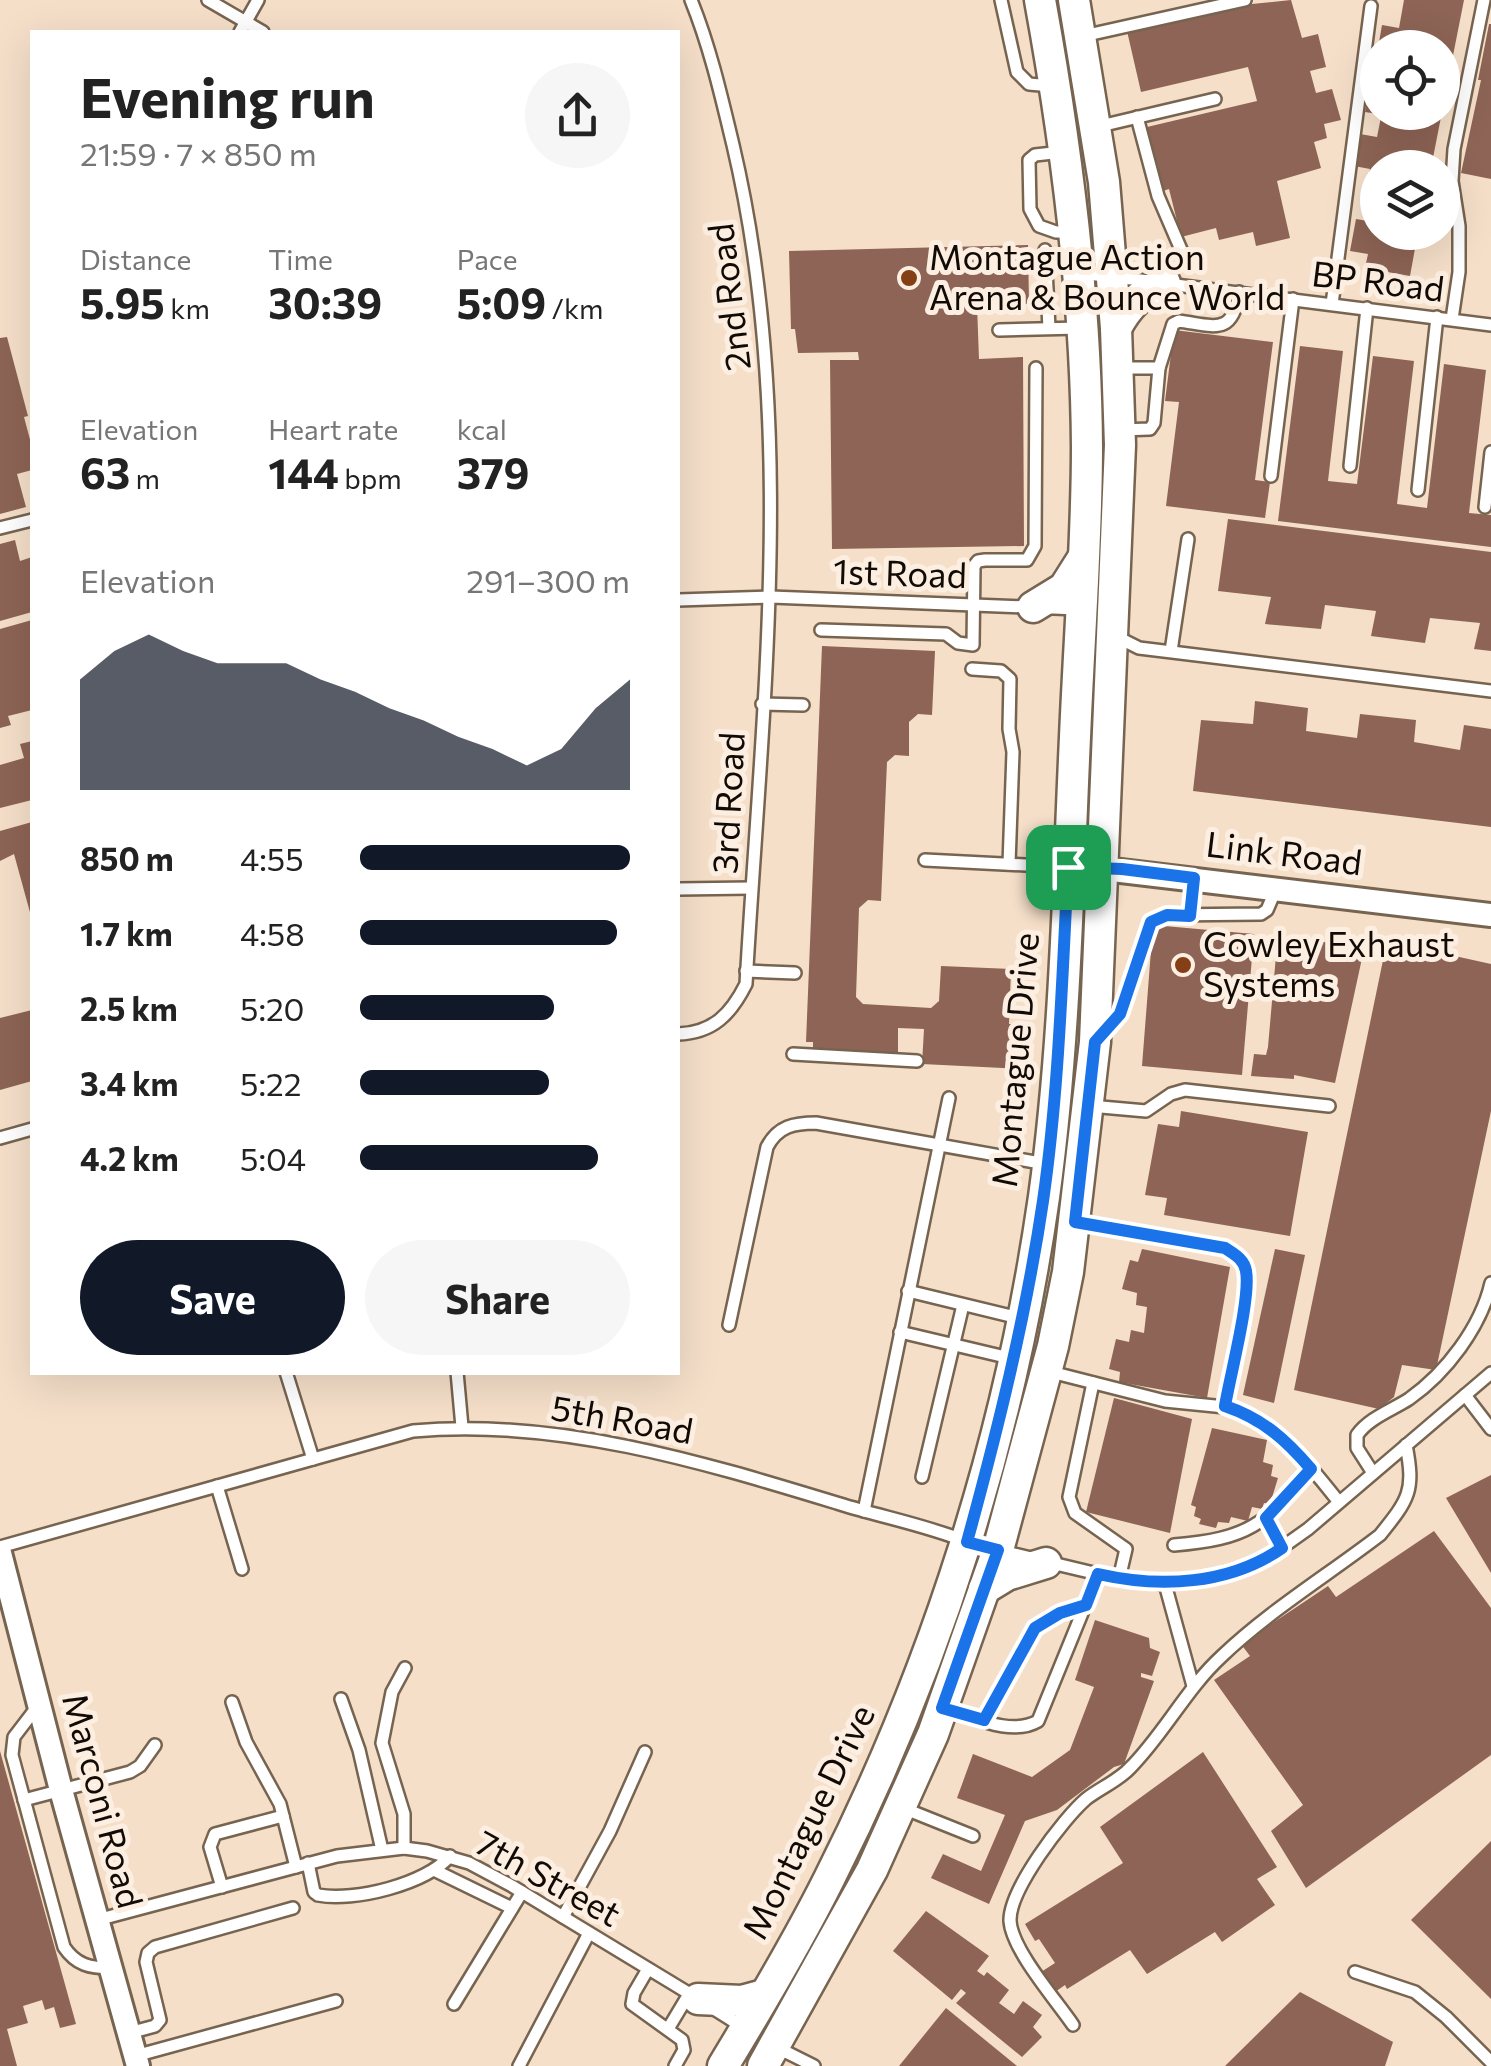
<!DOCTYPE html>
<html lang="en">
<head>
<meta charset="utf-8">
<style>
	:root { --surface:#fff; --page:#f6f6f6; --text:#222; --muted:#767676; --accent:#111827 }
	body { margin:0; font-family:Commissioner,sans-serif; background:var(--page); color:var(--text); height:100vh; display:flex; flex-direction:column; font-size:38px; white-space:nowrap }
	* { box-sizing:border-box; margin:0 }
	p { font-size:32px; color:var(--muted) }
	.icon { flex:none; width:55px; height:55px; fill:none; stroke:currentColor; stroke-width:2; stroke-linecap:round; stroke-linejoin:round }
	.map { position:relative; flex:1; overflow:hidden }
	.details { position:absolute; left:30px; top:30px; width:650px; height:1345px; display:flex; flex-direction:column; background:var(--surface); border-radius:0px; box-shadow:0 10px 40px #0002 }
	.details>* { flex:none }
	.tools { position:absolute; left:1360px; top:30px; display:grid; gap:20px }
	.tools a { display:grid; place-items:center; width:100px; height:100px; border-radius:50%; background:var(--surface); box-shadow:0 10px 40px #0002; font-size:50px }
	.pin { position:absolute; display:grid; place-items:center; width:85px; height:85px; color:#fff; margin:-42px; border-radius:20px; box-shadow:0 5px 15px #0006 }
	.round { display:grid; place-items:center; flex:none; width:105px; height:105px; border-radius:52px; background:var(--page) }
	.summary { display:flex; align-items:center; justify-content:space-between; height:170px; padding:0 50px }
	h1 { font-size:55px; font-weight:700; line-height:75px }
	.metrics { display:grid; grid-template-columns:repeat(3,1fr); gap:15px; height:170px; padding:10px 50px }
	.metrics div { display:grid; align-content:center }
	.metrics b { font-size:42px; font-weight:700 }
	.metrics small { font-size:28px; font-weight:400 }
	.metrics p { font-size:28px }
	.chart { height:280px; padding:20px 50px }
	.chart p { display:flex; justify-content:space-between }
	.chart svg { width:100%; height:180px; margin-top:10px; fill:var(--accent); opacity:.7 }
	.action { display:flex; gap:20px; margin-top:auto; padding:20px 50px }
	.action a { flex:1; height:115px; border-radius:60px; background:var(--accent); color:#fff; font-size:40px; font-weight:700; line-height:115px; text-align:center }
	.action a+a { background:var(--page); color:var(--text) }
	ul { padding:0 50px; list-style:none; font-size:32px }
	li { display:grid; grid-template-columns:160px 120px 1fr; align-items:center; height:75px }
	li i { height:25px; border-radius:12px; background:var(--accent) }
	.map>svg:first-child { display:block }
	.building { fill:#8d6455 }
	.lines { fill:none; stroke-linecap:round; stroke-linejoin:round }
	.lane-casing { stroke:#776450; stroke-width:16 }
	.street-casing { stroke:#776450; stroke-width:28 }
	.secondary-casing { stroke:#776450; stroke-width:35 }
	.lane { stroke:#fff; stroke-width:11 }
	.street { stroke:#fff; stroke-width:22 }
	.secondary { stroke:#fff; stroke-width:30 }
	.route-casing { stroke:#fff; stroke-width:20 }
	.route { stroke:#1a73e8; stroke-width:12 }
	.poi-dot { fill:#843f16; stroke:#fceee1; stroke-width:4 }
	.labels { text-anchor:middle; stroke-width:10; stroke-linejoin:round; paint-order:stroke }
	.poi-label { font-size:35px; fill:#120b05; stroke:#fceee1; text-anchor:start }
	.street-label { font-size:35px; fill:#120b05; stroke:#fceee1 }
</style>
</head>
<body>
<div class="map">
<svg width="1491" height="2066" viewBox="0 0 1491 2066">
	<rect width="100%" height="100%" fill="#f5dfc9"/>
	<g class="building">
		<path d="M 1291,0 L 1302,38 L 1318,34 L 1326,67 L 1310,71 L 1316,93 L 1332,89 L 1341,120 L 1324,124 L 1327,138 L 1314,142 L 1321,168 L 1277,181 L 1290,238 L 1256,246 L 1253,232 L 1219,240 L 1216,228 L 1181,237 L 1169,189 L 1163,191 L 1147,127 L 1257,101 L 1248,67 L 1141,92 L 1127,31 L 1232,6 Z"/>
		<path d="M 1404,0 L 1464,0 L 1444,101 L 1442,48 L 1378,48 L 1382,25 L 1399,28 Z"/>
		<path d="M 1489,24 L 1491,24 L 1491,179 L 1461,173 L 1481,80 L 1478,80 Z"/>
		<path d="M 1371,79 L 1378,80 L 1378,114 L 1365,112 Z"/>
		<path d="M 1382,112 L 1442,112 L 1431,168 L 1378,168 L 1378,185 L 1367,183 L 1370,169 L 1354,166 L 1360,134 L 1377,137 Z"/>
		<path d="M 1376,213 L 1378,232 L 1418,232 L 1410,276 L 1365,268 L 1368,254 L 1350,251 L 1356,219 L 1374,222 Z"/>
		<path d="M 1028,245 L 1029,304 L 977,305 L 979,359 L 1023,357 L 1024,546 L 832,549 L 830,360 L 859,360 L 858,352 L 798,353 L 795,329 L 791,329 L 789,251 Z"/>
		<path d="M 1174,330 L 1273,342 L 1255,480 L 1270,482 L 1265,518 L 1166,506 L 1179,402 L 1165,401 Z"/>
		<path d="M 7,337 L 28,416 L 24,417 L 32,447 L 32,470 L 17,474 L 26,507 L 0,514 L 0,338 Z"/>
		<path d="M 1300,346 L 1343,351 L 1328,481 L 1357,484 L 1373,356 L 1414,361 L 1397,504 L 1427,508 L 1444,364 L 1486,370 L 1469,513 L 1491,515 L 1491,547 L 1278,521 Z"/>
		<path d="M 1228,519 L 1491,552 L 1491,651 L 1474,649 L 1480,623 L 1430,618 L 1425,643 L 1371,636 L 1376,611 L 1325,605 L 1321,629 L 1265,624 L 1271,597 L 1218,591 Z"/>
		<path d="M 15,540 L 20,561 L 32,557 L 32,612 L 0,621 L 0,544 Z"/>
		<path d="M 32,620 L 32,710 L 8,716 L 11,725 L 0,728 L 0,629 Z"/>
		<path d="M 822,646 L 935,651 L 932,715 L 918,714 L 909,722 L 909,756 L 895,755 L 887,762 L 881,901 L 868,900 L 859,908 L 856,997 L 863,1004 L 931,1008 L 939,1001 L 941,966 L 1011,969 L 1009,1024 L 1027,1025 L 1024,1069 L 922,1064 L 924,1029 L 898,1028 L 898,1054 L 813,1051 L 813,1042 L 806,1042 Z"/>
		<path d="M 1255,701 L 1308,708 L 1306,731 L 1357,738 L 1360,714 L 1416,720 L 1414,742 L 1460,750 L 1464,725 L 1491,729 L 1491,827 L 1193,791 L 1201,720 L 1253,724 Z"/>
		<path d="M 32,741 L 32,800 L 0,808 L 0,765 L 24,758 L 20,744 Z"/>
		<path d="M 32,822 L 32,916 L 31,916 L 14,854 L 0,861 L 0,831 Z"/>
		<path d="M 1153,925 L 1254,934 L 1242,1075 L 1142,1066 Z"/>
		<path d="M 1308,939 L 1364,949 L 1335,1083 L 1294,1075 L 1294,1079 L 1251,1076 L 1254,1054 L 1266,1055 L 1268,1047 L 1277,944 L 1306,950 Z"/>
		<path d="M 1387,941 L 1491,964 L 1491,1111 L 1436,1370 L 1402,1365 L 1394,1397 L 1379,1409 L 1294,1390 Z"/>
		<path d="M 32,1010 L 32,1081 L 0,1090 L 0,1018 Z"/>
		<path d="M 1181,1111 L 1308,1132 L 1290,1236 L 1164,1215 L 1167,1198 L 1145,1195 L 1158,1124 L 1179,1127 Z"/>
		<path d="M 1142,1249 L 1230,1267 L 1207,1398 L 1119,1382 L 1120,1372 L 1109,1369 L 1116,1339 L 1129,1342 L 1131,1330 L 1144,1333 L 1147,1307 L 1136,1305 L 1137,1293 L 1122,1289 L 1130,1260 L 1138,1262 Z"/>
		<path d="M 1275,1249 L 1305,1255 L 1274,1403 L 1243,1395 Z"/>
		<path d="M 1114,1398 L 1192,1419 L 1170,1533 L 1086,1512 Z"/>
		<path d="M 1212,1428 L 1267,1440 L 1263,1462 L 1273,1465 L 1271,1476 L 1278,1478 L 1270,1504 L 1264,1503 L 1262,1509 L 1252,1507 L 1248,1521 L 1231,1517 L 1229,1523 L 1218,1522 L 1216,1528 L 1199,1524 L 1201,1519 L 1194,1516 L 1196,1507 L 1191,1505 Z"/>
		<path d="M 1491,1475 L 1491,1573 L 1446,1498 Z"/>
		<path d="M 1434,1531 L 1491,1608 L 1491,1755 L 1306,1888 L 1271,1831 L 1303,1805 L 1214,1680 L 1250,1656 L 1241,1644 L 1328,1586 L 1336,1597 Z"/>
		<path d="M 1095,1620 L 1149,1638 L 1150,1648 L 1160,1652 L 1152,1676 L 1141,1673 L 1141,1677 L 1154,1681 L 1124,1764 L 1114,1767 L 1057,1810 L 1025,1821 L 989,1904 L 931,1878 L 943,1854 L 981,1871 L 1005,1815 L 957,1798 L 973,1754 L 1032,1777 L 1070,1750 L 1094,1687 L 1075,1680 Z"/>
		<path d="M 0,1751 L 76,2024 L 60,2028 L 54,2007 L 45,2010 L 42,2000 L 23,2006 L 28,2023 L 7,2029 L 17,2066 L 0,2066 Z"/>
		<path d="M 1203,1752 L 1277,1867 L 1257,1879 L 1275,1905 L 1222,1942 L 1215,1932 L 1147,1974 L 1130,1950 L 1067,1989 L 1065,1985 L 1055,1992 L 1041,1972 L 1055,1963 L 1039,1939 L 1035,1941 L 1025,1924 L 1123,1863 L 1100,1827 Z"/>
		<path d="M 1491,1841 L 1491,1999 L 1411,1920 Z"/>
		<path d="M 926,1911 L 989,1956 L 977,1971 L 984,1976 L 987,1972 L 1009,1990 L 999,2003 L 1014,2014 L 1023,2001 L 1042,2015 L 1033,2027 L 1042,2037 L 1022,2057 L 956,2003 L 966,1993 L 961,1989 L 952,2000 L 893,1951 Z"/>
		<path d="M 1300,1992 L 1393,2042 L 1385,2066 L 1225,2066 Z"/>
		<path d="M 946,2008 L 1017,2066 L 899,2066 Z"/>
	</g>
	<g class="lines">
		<g class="lane-casing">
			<g id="lane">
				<path d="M 208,0 L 263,32"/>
				<path d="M 1001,0 L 1017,72 L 1029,84 L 1051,86"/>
				<path d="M 240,32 L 258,0"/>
				<path d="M 1083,36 L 1245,0"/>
				<path d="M 1137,117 L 1158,196 L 1185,259"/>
				<path d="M 1096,127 L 1215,99"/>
				<path d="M 1062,152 L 1035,155 L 1029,160 L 1030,209 L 1039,226 L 1056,232 L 1071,232"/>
				<path d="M 1045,250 L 1049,328"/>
				<path d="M 1079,273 L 1149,281"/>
				<path d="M 1168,284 L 1491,325"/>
				<path d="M 1332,304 L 1371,6"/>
				<path d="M 1452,319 L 1459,272 L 1459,226 L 1452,181 L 1454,149 L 1484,0"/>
				<path d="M 999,330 L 1080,328"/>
				<path d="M 1118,368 L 1159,368"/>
				<path d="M 1120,430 L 1150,429 L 1154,423 L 1159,368 L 1173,324 L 1179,321 C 1215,326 1233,336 1239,292"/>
				<path d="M 1350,466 L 1367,308"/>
				<path d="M 1271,476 L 1293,299"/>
				<path d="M 1418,490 L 1437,317"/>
				<path d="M 1485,507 L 1491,452"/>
				<path d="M 0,528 L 32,520"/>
				<path d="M 678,600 L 771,597 L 1078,609"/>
				<path d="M 821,630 L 946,634 L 958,643 L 973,645 L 974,566 L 978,561 L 985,560 L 1027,560 L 1035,546 L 1036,368"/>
				<path d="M 1117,637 L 1139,648 L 1491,691"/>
				<path d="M 1171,651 L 1188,539"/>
				<path d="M 972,669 L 1001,671 L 1010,679 L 1009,729 L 1013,752 L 1009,864"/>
				<path d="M 762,704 L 803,705"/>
				<path d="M 925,860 L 1065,867"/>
				<path d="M 678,889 L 751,888"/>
				<path d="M 1190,916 L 1194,879"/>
				<path d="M 746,971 L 795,973"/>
				<path d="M 1103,1033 L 1120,1014 L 1151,922 L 1167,915 L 1261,914 L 1267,910 L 1276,889"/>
				<path d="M 678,1034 C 713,1033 731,1014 746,984 C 762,705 798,420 733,145 C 721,95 710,47 691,0"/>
				<path d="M 793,1054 L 917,1061"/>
				<path d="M 1090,1106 L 1146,1111 L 1171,1094 L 1185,1090 L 1329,1106"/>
				<path d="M 0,1138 L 32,1129"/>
				<path d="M 908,1291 L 1023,1319"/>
				<path d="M 729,1325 L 767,1147 C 778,1126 794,1123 816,1123 L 1046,1164"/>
				<path d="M 900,1332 L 1014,1359"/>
				<path d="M 1047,1371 L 1165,1401 L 1225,1407 C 1230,1377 1251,1296 1246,1271 C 1244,1259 1234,1254 1225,1248 L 1075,1222"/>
				<path d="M 286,1372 L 313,1459"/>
				<path d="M 457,1372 L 462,1427"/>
				<path d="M 1093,1383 L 1069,1497 L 1075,1513 L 1126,1549 L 1119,1579"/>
				<path d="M 1465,1395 L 1491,1429"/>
				<path d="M 1225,1407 C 1280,1424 1304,1459 1339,1502"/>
				<path d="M 1373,1473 L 1357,1448 L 1357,1435 C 1369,1418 1392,1410 1409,1399 C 1446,1373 1481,1327 1491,1283"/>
				<path d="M 922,1477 L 963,1305"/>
				<path d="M 217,1486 L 242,1569"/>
				<path d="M 864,1511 L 949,1098"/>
				<path d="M 1266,1518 L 1282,1548"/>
				<path d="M 1174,1545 C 1247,1539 1266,1525 1311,1469"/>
				<path d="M 0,1547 L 413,1431 C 559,1418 702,1462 840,1504 C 882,1517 925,1525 965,1541"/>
				<path d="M 997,1550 L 1119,1579 L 1165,1584 L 1211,1577 L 1263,1561 L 1308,1529 L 1491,1373"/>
				<path d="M 1165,1584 L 1193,1686"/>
				<path d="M 341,1699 L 359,1750 L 382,1850"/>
				<path d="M 232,1702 L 246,1742 L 280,1804 L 296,1867"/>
				<path d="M 37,1707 L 14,1737 L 12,1755 L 64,1947 C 76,1965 90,1968 111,1968"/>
				<path d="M 942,1708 C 971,1716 1011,1737 1038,1721 L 1098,1574"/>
				<path d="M 983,1720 L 1035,1628 L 1060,1613 L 1086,1605"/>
				<path d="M 24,1800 L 130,1772 L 140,1766 L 155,1745"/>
				<path d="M 903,1808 L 973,1836"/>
				<path d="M 404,1848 L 404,1814 L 382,1743 L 392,1692 L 405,1668"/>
				<path d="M 308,1863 L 314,1892 L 318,1895 C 354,1902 426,1884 450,1856"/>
				<path d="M 436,1871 L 512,1908"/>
				<path d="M 222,1887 L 210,1847 L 215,1834 L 283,1816"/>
				<path d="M 563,1917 L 610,1831 L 645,1752"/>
				<path d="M 97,1920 L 337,1856 L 404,1848 L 427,1851 L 469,1863 L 512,1886 L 695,1997"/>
				<path d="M 648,1969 L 634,1993 L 632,2004 L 682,2040 L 684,2050 L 675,2066"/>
				<path d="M 1355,1972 L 1415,1992 L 1446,2017 L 1491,2062"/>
				<path d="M 454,2004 L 522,1892"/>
				<path d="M 711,2007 L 746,2029"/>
				<path d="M 1073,2025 C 1056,2000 1012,1950 1010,1921 C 1009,1890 1063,1819 1086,1799 C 1100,1788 1118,1781 1130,1768 C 1164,1734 1186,1689 1222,1656 C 1269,1611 1328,1575 1380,1535 C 1409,1499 1415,1491 1406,1445"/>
				<path d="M 668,2029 L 689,1994"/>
				<path d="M 129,2033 L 155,2026 L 160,2020 L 146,1962 L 148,1953 L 155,1947 L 293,1908"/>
				<path d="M 774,2046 L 814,2066"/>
				<path d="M 135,2056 L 336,2001"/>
				<path d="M 519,2066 L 589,1933"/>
			</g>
		</g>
		<g class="street-casing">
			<g id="street">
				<path d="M 1087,867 L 1491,915"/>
				<path d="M 0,1553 L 61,1790 L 138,2066"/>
			</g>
		</g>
		<g class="secondary-casing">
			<g id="secondary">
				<path d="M 1116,328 C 1128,306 1141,292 1165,283"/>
				<path d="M 1033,607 L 1064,588 L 1083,558"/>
				<path d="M 984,1589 L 1007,1575 L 1046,1563"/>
				<path d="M 698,1999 L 742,2001 L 764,1995"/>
				<path d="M 723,2066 C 760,2005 797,1943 829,1879 C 937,1666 1010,1434 1044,1197 C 1065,1045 1068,890 1075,737 C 1079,641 1087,544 1087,447 C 1086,297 1067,148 1040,0"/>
				<path d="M 763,2066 L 872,1870 L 933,1734 L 998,1550 L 1053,1346 L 1068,1272 L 1095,1042 L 1120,445 L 1116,328 L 1104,182 L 1074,0"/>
			</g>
		</g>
		<use href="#lane" class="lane"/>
		<use href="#street" class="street"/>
		<use href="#secondary" class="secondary"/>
	</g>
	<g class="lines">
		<g class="route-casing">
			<path id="route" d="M 1068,867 L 1122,869 L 1194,878 L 1190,916 L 1167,915 L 1151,922 L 1120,1014 L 1095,1042 L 1075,1222 L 1225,1248 C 1234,1254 1244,1259 1246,1271 C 1251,1297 1230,1376 1225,1406 C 1263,1419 1285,1439 1311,1469 L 1266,1518 L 1282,1548 C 1229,1585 1160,1588 1098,1574 L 1086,1605 L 1060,1613 L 1035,1628 L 984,1720 L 942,1708 L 998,1550 L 967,1542 C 998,1429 1026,1316 1043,1201 C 1059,1090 1062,978 1068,867 Z"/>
		</g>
		<use href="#route" class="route"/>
	</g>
	<g class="poi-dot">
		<circle cx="909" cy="278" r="10"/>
		<circle cx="1183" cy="965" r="10"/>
	</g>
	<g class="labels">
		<g class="poi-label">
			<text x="929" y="270">Montague Action<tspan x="929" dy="40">Arena &amp; Bounce World</tspan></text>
			<text x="1203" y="957">Cowley Exhaust<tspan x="1203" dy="40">Systems</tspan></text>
		</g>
		<g class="street-label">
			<text transform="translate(1378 282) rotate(7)" y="12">BP Road</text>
			<text transform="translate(730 297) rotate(-97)" y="12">2nd Road</text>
			<text transform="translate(900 574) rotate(2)" y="12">1st Road</text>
			<text transform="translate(729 803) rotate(-87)" y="12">3rd Road</text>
			<text transform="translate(1284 854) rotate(7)" y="12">Link Road</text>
			<text transform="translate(1016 1060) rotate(-85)" y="12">Montague Drive</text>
			<text transform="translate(622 1420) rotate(10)" y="12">5th Road</text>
			<text transform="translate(102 1801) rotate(75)" y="12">Marconi Road</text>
			<text transform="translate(809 1822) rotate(-64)" y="12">Montague Drive</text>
			<text transform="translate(548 1879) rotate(29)" y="12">7th Street</text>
		</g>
	</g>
</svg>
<div class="tools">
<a><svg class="icon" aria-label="locate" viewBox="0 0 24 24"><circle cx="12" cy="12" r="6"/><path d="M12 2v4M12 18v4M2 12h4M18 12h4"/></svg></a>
<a><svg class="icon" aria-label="layers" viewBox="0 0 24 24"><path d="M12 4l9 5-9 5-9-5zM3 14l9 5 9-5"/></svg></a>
</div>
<div class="pin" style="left:1068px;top:867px;background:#1e9e55"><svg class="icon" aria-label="arrive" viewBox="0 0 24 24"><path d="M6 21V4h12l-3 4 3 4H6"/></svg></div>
<section class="details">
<div class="summary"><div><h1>Evening run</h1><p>21:59 · 7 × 850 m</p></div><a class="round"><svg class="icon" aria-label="share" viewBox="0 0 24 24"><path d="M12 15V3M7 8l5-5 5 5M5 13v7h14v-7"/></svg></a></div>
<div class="metrics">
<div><p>Distance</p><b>5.95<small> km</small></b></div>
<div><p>Time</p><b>30:39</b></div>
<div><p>Pace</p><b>5:09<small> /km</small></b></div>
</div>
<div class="metrics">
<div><p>Elevation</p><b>63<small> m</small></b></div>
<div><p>Heart rate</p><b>144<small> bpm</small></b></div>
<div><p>kcal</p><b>379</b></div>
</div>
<div class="chart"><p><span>Elevation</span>291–300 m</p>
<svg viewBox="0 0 160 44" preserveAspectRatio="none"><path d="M0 44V17L10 10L20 6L30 10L40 13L50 13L60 13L70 17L80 20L90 24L100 27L110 31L120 34L130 38L140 34L150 24L160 17V44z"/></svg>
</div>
<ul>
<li><b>850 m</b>4:55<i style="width:100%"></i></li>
<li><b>1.7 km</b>4:58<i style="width:95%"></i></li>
<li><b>2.5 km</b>5:20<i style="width:72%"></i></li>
<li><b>3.4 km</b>5:22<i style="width:70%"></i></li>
<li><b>4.2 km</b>5:04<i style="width:88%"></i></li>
</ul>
<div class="action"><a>Save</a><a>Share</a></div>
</section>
</div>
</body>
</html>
